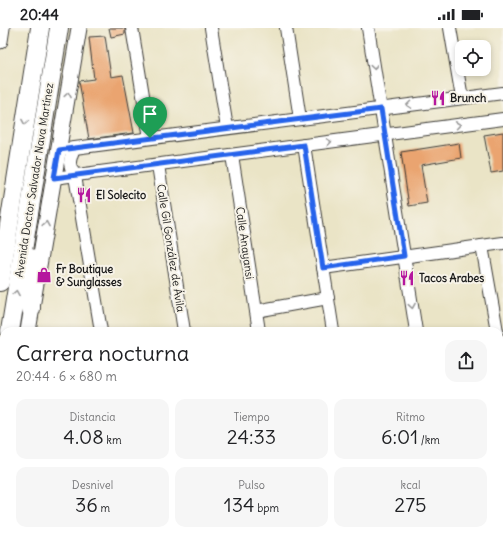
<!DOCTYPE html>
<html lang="es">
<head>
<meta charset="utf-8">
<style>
	:root { --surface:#fff; --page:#f6f6f6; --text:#202124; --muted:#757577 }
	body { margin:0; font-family:Delius,sans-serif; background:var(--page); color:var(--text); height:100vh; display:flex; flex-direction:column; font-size:15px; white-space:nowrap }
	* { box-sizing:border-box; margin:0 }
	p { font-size:13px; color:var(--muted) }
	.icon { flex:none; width:22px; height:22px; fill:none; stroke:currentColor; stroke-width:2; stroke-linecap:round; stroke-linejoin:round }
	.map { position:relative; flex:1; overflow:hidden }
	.details { position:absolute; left:0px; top:299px; width:503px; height:212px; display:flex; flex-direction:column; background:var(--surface); border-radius:12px 12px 0 0; box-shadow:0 2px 6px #0003 }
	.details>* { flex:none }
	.controls { position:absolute; left:455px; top:12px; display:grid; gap:8px }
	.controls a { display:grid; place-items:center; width:36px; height:36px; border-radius:8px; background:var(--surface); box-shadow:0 2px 6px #0003; font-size:20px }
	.pin { position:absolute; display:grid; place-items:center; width:34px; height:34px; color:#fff; margin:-41px -17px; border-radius:50% 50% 50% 0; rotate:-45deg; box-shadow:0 0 4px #0007 }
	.pin .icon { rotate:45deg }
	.round { display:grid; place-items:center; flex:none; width:42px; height:42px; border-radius:12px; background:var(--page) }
	.head { display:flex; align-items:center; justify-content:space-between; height:68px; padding:0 16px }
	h1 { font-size:22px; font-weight:600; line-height:30px }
	.figures { display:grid; grid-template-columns:repeat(3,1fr); gap:6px; height:68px; padding:4px 16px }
	.figures div { display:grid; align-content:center; border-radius:10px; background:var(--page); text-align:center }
	.figures b { font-size:20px; font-weight:600 }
	.figures small { font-size:11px; font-weight:400 }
	.figures p { font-size:11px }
	.status { display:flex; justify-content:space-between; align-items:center; height:28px; padding:0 20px; background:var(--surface); direction:ltr }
	.status svg { height:11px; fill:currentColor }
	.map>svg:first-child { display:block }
	.building { fill:#eaa46f }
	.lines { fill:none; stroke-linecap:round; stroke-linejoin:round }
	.minor-casing { stroke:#3b3a36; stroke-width:14 }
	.major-casing { stroke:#3b3a36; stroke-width:17 }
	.highway-casing { stroke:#3b3a36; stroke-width:20 }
	.minor { stroke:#fff; stroke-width:12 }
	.major { stroke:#fff; stroke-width:15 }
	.highway { stroke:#fff; stroke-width:18 }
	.oneway { stroke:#999 }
	.route-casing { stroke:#fff; stroke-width:8 }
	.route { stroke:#2563eb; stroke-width:5 }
	.labels { text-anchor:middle; stroke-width:4; stroke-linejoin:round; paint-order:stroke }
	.poi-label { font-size:11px; font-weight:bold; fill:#1c1c1c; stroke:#f7f3e8; text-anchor:start }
	.street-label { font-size:11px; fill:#1c1c1c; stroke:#f7f3e8 }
</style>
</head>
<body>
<div class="status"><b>20:44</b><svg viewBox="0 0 49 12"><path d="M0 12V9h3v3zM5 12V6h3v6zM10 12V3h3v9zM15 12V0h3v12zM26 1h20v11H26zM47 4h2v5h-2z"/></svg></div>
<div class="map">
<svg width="503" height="511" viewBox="0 0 503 511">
	<rect width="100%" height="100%" fill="#f7f3e8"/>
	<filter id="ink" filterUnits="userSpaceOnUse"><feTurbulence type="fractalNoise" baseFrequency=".025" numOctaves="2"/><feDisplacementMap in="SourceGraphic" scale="8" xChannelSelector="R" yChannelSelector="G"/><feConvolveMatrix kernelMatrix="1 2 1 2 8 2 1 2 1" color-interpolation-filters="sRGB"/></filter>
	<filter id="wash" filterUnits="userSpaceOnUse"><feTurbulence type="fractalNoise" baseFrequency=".012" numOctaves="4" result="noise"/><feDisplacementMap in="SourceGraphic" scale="16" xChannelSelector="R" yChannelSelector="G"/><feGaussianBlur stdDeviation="0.9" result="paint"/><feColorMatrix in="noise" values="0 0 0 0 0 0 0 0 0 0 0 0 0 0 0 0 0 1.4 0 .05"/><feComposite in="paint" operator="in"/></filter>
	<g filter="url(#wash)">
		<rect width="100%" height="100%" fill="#eae4c6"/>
		<g id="blocks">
			<g class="building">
				<path d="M 109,0 L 125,0 L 125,6 L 111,9 Z"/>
				<path d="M 105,8 L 111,49 L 123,47 L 134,105 L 89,111 L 79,53 L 94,51 L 89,9 Z"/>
				<path d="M 503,104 L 503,143 L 491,145 L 484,107 Z"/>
				<path d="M 459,115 L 461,130 L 421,137 L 427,175 L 409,178 L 401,124 Z"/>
			</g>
		</g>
	</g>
	<g filter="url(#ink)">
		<use href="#blocks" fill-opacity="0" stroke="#3b3a36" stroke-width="1"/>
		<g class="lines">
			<g class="minor-casing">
				<g id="minor">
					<path d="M 132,0 L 150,110"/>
					<path d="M 211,0 L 227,100"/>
					<path d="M 286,0 L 300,91"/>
					<path d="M 368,0 L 416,303"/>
					<path d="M 450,0 L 462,70"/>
					<path d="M 304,117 L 333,303"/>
					<path d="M 74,120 C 69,134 68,135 75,148 L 101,303"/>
					<path d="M 59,122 L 503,65"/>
					<path d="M 232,127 L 259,303"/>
					<path d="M 158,137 L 184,303"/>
					<path d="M 54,150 L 503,91"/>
					<path d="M 482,218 L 497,303"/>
					<path d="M 323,240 L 503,215"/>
					<path d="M 256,283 L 328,270"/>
					<path d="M 499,318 L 503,342"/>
					<path d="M 48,507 L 48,511"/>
					<path d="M 134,507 L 135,511"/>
					<path d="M 215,507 L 216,511"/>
					<path d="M 289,507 L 290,511"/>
					<path d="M 364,507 L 365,511"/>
					<path d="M 448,507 L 448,511"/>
				</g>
			</g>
			<g class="major-casing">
				<g id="major">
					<path d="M 0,13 L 2,0"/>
					<path d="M 28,303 L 79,0"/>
					<path d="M 0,481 L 4,455"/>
				</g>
			</g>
			<g class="highway-casing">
				<g id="highway">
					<path d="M 0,254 L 40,0"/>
					<path d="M 31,281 L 30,246 L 31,230"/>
					<path d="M 10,303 L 59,0"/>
					<path d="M 0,363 L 4,338"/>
				</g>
			</g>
			<use href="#minor" class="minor"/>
			<use href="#major" class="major"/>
			<use href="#highway" class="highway"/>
		</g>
		<defs><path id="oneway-chevron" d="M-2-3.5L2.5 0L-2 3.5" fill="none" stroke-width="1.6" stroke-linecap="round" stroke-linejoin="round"/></defs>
		<g class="oneway">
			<use href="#oneway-chevron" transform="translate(374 39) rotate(81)"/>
			<use href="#oneway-chevron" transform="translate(68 67) rotate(-81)"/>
			<use href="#oneway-chevron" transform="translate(409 77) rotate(173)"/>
			<use href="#oneway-chevron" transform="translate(25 94) rotate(99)"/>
			<use href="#oneway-chevron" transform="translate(458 97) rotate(-8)"/>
			<use href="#oneway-chevron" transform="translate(329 114) rotate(-8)"/>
			<use href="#oneway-chevron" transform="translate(46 196) rotate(-80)"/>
			<use href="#oneway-chevron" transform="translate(16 265) rotate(-81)"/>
			<use href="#oneway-chevron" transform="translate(412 278) rotate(81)"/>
		</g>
	</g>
	<g class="lines" filter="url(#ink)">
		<g class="route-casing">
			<path id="route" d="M 381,81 L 404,228 L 323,240 L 304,117 L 54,150 L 59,122 Z"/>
		</g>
		<use href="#route" class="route"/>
	</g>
	<defs>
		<g id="restaurant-bare" transform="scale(1.2)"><path d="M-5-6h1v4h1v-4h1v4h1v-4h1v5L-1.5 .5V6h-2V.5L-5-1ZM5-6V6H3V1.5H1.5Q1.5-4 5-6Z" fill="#b5179e" stroke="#f7f3e8" stroke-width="2.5" paint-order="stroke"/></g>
		<g id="shop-bare" transform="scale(1.2)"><path d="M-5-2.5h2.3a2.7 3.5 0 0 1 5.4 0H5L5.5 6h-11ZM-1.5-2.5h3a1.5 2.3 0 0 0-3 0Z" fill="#b5179e" stroke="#f7f3e8" stroke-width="2.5" paint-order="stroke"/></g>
	</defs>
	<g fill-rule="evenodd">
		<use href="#restaurant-bare" x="438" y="70"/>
		<use href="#restaurant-bare" x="84" y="167"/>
		<use href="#shop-bare" x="44" y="247"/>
		<use href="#restaurant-bare" x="407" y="250"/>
	</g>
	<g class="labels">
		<g class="poi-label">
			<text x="450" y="74">Brunch</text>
			<text x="96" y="171">El Solecito</text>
			<text x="56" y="245">Fr Boutique<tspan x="56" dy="13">&amp; Sunglasses</tspan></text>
			<text x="419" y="254">Tacos Arabes</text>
		</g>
		<g class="street-label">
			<text transform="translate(34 152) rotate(-81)" y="4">Avenida Doctor Salvador Nava Martínez</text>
			<text transform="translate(245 215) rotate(82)" y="4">Calle Anayansi</text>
			<text transform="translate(171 220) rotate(81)" y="4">Calle Gil González de Ávila</text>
		</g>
	</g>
</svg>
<div class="controls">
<a><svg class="icon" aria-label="locate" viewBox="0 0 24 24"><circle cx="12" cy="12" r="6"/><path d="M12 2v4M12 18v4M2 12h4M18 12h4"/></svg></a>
</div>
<div class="pin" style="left:150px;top:110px;background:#1e9e55"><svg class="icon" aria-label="arrive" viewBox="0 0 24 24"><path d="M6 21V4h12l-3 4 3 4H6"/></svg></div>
<section class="details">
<div class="head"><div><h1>Carrera nocturna</h1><p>20:44 · 6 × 680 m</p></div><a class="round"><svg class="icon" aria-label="share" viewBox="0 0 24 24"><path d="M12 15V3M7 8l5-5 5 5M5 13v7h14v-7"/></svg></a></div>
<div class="figures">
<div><p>Distancia</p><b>4.08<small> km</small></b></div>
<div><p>Tiempo</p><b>24:33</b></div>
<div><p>Ritmo</p><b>6:01<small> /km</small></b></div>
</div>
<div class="figures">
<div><p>Desnivel</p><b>36<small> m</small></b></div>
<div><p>Pulso</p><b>134<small> bpm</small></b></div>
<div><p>kcal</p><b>275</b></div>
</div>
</section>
</div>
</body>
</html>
